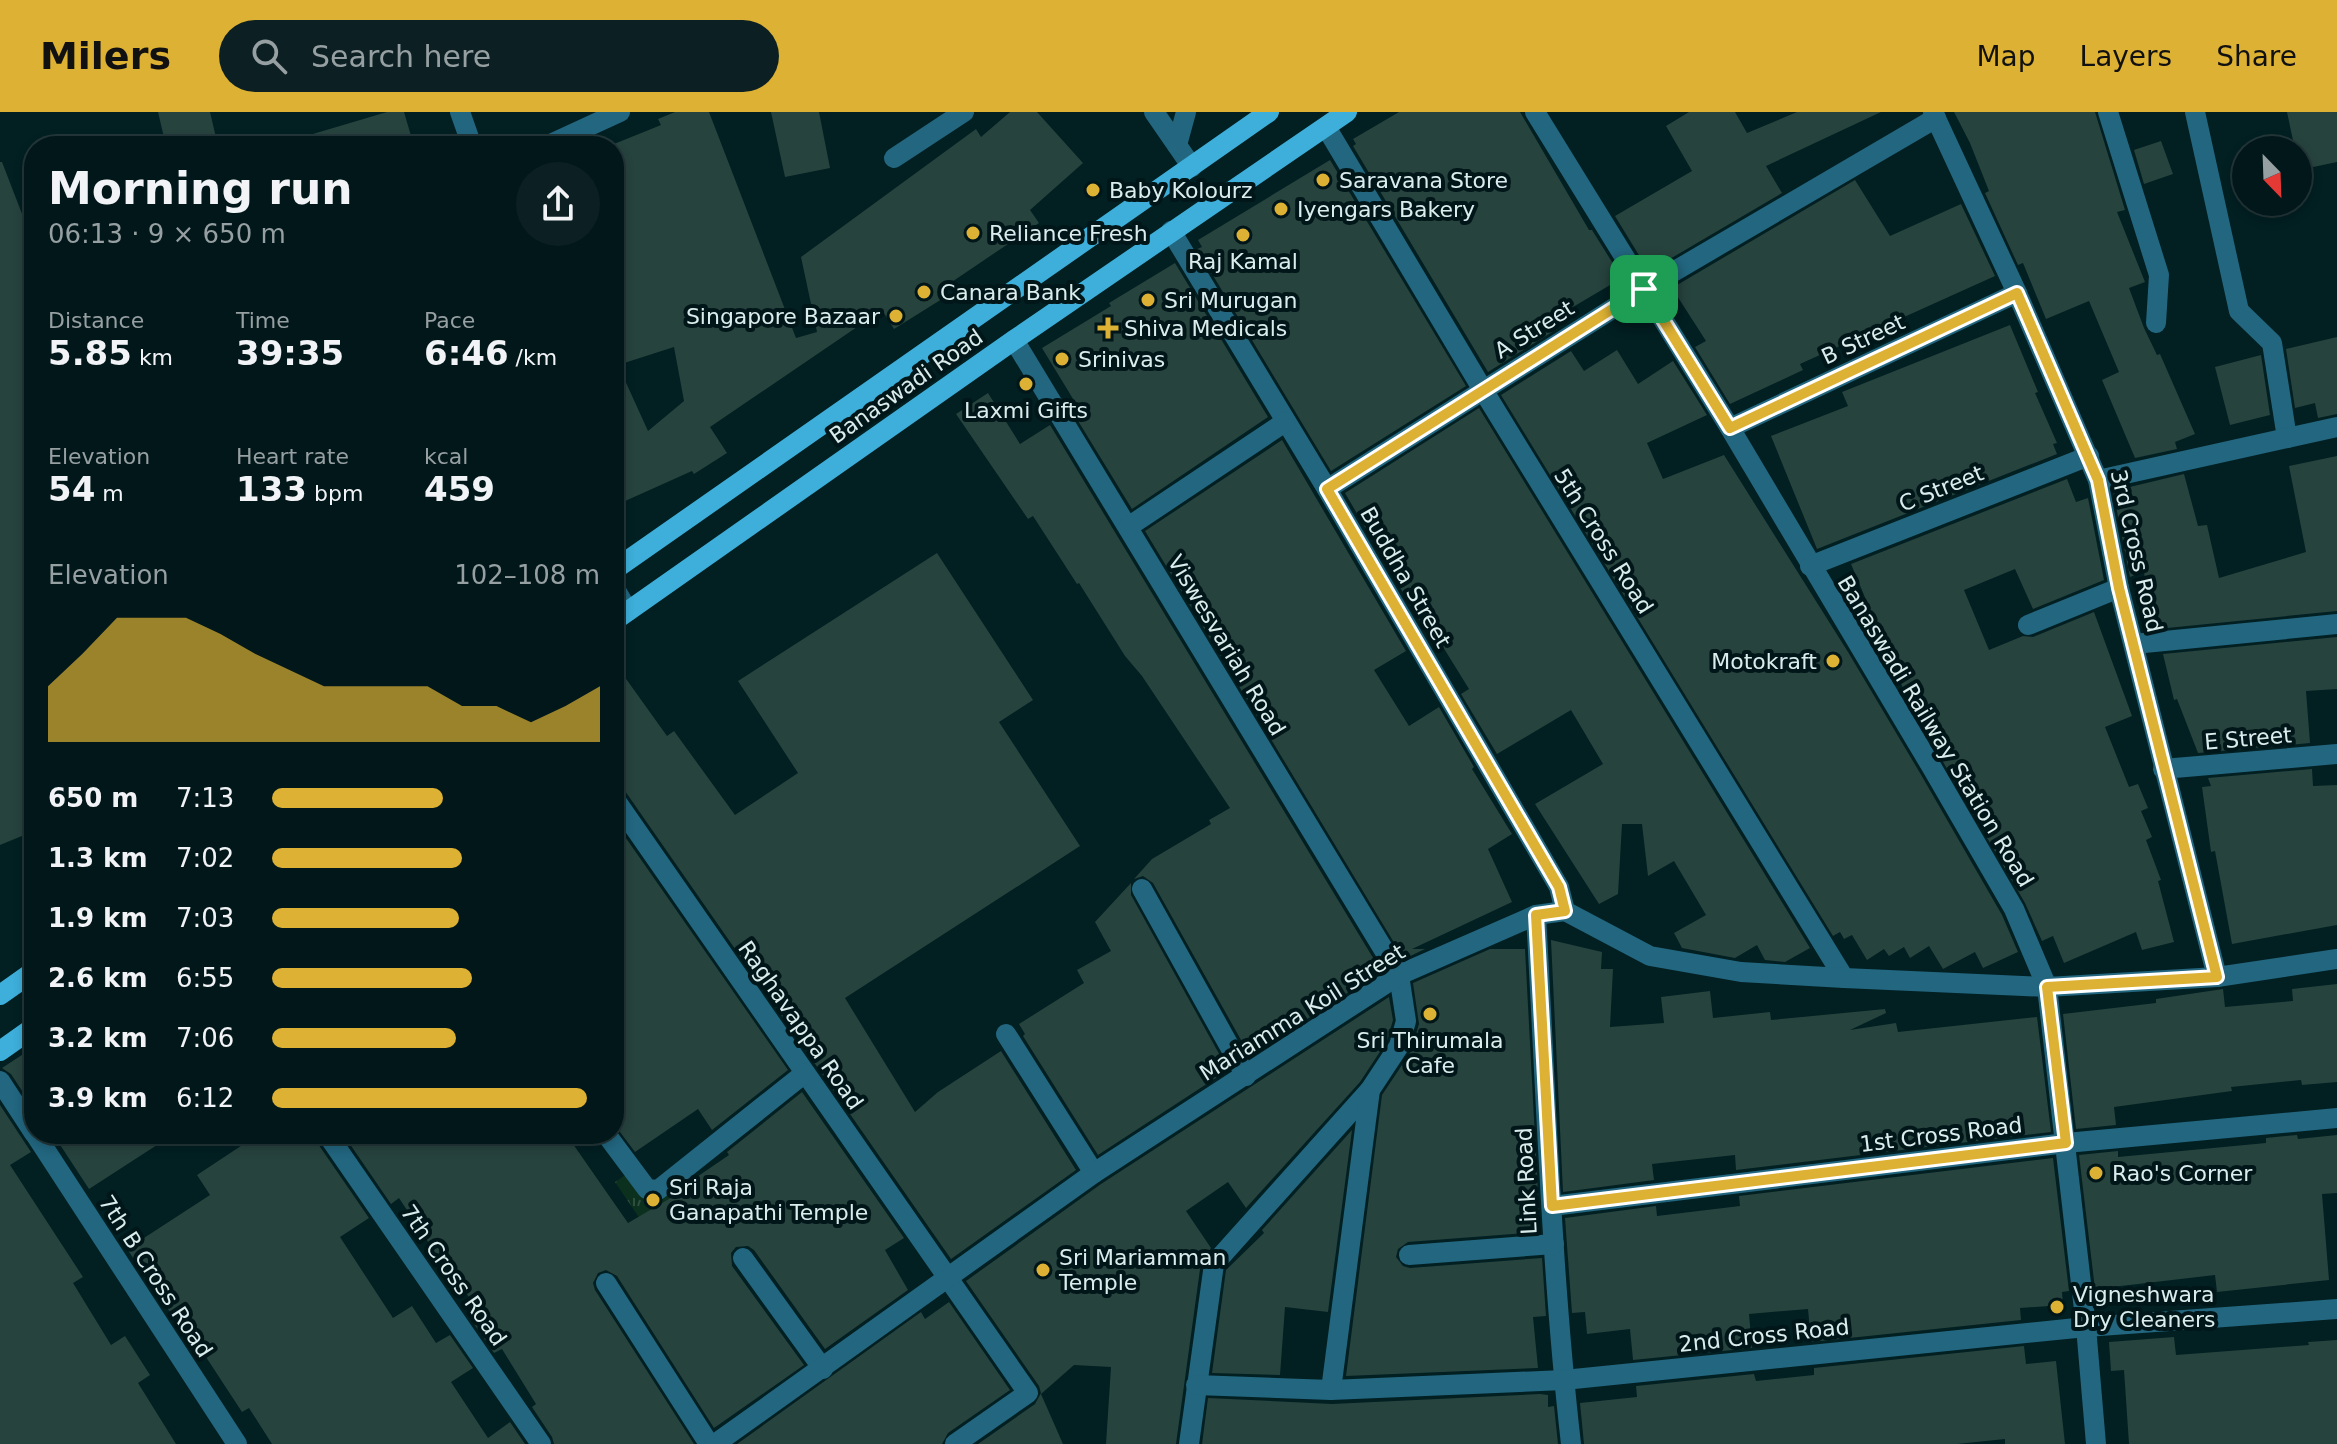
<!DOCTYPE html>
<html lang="en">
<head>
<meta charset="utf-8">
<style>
	:root { --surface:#02171a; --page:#0c2023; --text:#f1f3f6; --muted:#969fa2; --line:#233639; --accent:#ddb133 }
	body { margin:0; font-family:"DejaVu Sans",sans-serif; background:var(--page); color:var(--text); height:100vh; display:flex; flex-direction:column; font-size:30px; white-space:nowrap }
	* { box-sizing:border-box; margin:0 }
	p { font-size:26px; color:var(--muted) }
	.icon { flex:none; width:44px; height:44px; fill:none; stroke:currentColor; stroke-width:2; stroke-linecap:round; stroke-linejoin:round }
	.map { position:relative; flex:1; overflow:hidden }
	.drawer { position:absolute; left:24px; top:24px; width:600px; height:1008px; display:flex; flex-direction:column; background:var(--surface); border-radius:32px; box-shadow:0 4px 12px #0003,0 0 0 2px var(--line) }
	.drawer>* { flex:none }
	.needle { width:52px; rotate:157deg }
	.fabs { position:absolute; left:2232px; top:24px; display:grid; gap:16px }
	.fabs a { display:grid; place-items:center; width:80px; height:80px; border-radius:50%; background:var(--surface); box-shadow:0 4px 12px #0003,0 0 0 2px var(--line); font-size:40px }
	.pin { position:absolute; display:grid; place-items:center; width:68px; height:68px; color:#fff; margin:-34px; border-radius:16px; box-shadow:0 4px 12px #0006 }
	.round { display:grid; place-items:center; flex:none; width:84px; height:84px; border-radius:42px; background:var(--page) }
	.overview { display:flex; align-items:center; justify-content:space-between; height:136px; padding:0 24px }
	h1 { font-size:44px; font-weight:800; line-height:60px }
	.metrics { display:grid; grid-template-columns:repeat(3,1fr); gap:12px; height:136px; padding:8px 24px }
	.metrics div { display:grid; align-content:center }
	.metrics b { font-size:34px; font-weight:800 }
	.metrics small { font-size:22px; font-weight:400 }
	.metrics p { font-size:22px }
	.chart { height:224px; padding:16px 24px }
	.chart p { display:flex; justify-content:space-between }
	.chart svg { width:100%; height:144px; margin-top:8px; fill:var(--accent); opacity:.7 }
	ul { padding:0 24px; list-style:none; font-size:26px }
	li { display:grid; grid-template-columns:128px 96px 1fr; align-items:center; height:60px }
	li i { height:20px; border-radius:10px; background:var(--accent) }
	header { display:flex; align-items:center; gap:48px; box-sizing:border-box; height:112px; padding:0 40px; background:var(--accent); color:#111 }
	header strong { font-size:38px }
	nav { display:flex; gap:44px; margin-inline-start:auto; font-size:28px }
	.search { width:560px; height:72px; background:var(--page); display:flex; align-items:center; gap:20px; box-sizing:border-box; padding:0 28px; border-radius:44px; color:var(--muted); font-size:30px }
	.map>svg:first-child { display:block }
	.park { fill:url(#park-tufts) }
	.building { fill:#27433e; fill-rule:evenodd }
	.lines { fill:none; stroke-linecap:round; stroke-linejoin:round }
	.street { stroke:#22667f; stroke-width:20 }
	.primary { stroke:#3dafda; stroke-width:20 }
	.route-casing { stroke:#fff; stroke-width:16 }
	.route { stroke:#ddb133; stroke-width:10 }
	.poi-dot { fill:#ddb133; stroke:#001619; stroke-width:3 }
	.labels { text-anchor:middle; stroke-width:8; stroke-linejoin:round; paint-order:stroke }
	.poi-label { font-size:22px; fill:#dbeced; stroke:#001619; text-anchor:start }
	.street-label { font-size:22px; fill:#dbeced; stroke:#001619 }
</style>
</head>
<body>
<header>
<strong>Milers</strong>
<div class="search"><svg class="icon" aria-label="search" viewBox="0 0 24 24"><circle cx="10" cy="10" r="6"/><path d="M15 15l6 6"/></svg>Search here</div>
<nav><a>Map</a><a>Layers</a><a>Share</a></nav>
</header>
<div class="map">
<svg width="2337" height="1332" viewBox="0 0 2337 1332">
	<defs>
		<pattern id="park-tufts" width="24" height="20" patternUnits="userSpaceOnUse" patternTransform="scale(2)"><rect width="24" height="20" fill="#0b301e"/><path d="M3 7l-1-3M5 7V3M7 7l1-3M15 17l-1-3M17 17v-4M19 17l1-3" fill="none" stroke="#2e4e3f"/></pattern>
	</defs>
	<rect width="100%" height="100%" fill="#021f22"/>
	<path class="park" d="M 633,1058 L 658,1077 L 677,1062 L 699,1093 L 653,1126 L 615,1070 Z"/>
	<g class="building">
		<path d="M 158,0 L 210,0 L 218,34 L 166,34 Z"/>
		<path d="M 387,0 L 404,0 L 414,34 L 297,34 L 296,27 Z"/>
		<path d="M 675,0 L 709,0 L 796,226 L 817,220 L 801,145 L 976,17 L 981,25 L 1010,0 L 1037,0 L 1083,51 L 1030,98 L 1039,111 L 937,180 L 942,187 L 894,217 L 882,198 L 710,315 L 727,341 L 694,362 L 692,359 L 614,394 L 614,32 L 661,13 L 658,7 ZM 674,235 L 684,289 L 648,319 L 618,253 Z"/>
		<path d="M 771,0 L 819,0 L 830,56 L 785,65 Z"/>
		<path d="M 1399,0 L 1520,0 L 1589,118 L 1592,118 L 1622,166 L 1551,208 L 1557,217 L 1488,260 L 1353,34 L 1356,32 L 1353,27 Z"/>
		<path d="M 1689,0 L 1735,0 L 1747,21 L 1797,0 L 1881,0 L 1766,54 L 1782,81 L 1658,154 L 1654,148 L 1645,153 L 1615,104 L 1692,59 L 1666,14 Z"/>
		<path d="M 1954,0 L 2095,0 L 2125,98 L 2117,100 L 2145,170 L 2129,176 L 2144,216 L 2157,243 L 2160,242 L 2195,322 L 2175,330 L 2177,337 L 2135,346 L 2102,268 L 2119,260 L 2089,189 L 2046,207 L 2023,151 L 2018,153 L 1985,81 L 1989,79 L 1970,31 Z"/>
		<path d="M 2287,0 L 2337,0 L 2337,50 L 2299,58 L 2298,38 L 2295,38 Z"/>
		<path d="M 2161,29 L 2173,62 L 2144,72 L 2134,38 Z"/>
		<path d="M 1330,48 L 1466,274 L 1331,359 L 1197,137 L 1202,135 L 1198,128 Z"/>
		<path d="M 0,50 L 2,50 L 34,133 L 34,719 L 0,733 Z"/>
		<path d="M 1855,68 L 1890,124 L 1961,92 L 1995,164 L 1800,252 L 1803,258 L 1730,292 L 1695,235 L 1706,229 L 1672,176 Z"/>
		<path d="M 1175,151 L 1268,305 L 1132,397 L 1072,299 L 1078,295 L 1042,236 L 1111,194 L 1109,191 Z"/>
		<path d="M 2010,213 L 2038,280 L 2035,281 L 2057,331 L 2053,332 L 2057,342 L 1817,437 L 1771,324 L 1848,294 L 1842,280 Z"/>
		<path d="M 2337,225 L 2337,302 L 2318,306 L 2315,291 L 2295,296 L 2286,237 Z"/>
		<path d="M 1617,238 L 1638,272 L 1673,249 L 1707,303 L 1647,331 L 1663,367 L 1724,343 L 1848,540 L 1920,661 L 2002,803 L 2018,840 L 1983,856 L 1975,840 L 1943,857 L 1929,834 L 1910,846 L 1904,835 L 1889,844 L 1884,837 L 1867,848 L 1852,823 L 1844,827 L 1840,820 L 1833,824 L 1501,283 L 1571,239 L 1584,259 Z"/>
		<path d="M 2261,243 L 2270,303 L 2230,313 L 2215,255 Z"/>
		<path d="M 988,281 L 1020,332 L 1050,313 L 1381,859 L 1250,944 L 1153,771 L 1143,764 L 1134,767 L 1152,747 L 1211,712 L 1209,708 L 1230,696 L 1142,564 L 1125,544 L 1079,471 L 1077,472 L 1033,404 L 1028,407 L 956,302 Z"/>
		<path d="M 1479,296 L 1810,836 L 1785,850 L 1765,848 L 1757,833 L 1735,846 L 1682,836 L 1674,821 L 1706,803 L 1674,749 L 1648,764 L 1642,712 L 1622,712 L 1618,782 L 1599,792 L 1535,692 L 1603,652 L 1571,598 L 1497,642 L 1461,582 L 1469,577 L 1435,522 L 1429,525 L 1345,381 Z"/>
		<path d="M 1282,328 L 1406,539 L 1374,558 L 1409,614 L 1439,595 L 1474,655 L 1472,657 L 1512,722 L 1488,737 L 1512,790 L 1412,837 L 1425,837 L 1404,847 L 1145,419 Z"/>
		<path d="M 2337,344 L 2337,499 L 2157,517 L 2155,507 L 2149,508 L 2144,459 L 2130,465 L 2113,379 L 2184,362 L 2198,414 L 2207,413 L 2219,466 L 2306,440 L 2289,354 Z"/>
		<path d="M 2067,367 L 2076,390 L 2088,386 L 2104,468 L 2033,497 L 2015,457 L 1964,478 L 1989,538 L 2023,524 L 2033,525 L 2094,500 L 2132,604 L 2105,615 L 2129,675 L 2138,672 L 2148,696 L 2141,699 L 2152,725 L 2146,728 L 2161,768 L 2158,769 L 2174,830 L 2142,838 L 2136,820 L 2064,851 L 2053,824 L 2042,829 L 2025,791 L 1910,593 L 1851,452 Z"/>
		<path d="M 937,441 L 1033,588 L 999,610 L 1080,734 L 845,886 L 915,1000 L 938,980 L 1001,939 L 1076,1058 L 951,1147 L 625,679 L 614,673 L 614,550 L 667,624 L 674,619 L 735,703 L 798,661 L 738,569 Z"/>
		<path d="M 2337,525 L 2337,577 L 2306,579 L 2310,631 L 2198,641 L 2177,587 L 2174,588 L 2163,542 Z"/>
		<path d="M 2312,657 L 2313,674 L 2337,673 L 2337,813 L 2232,832 L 2215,739 L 2211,740 L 2202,675 L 2211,674 L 2208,666 Z"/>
		<path d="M 614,709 L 788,958 L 712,1018 L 698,997 L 635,1040 L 614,1012 Z"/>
		<path d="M 1131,771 L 1131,783 L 1228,958 L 1098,1043 L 1023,924 L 1025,922 L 1019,912 L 1084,871 L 1077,858 L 1111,839 L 1095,810 Z"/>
		<path d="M 1551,828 L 1602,840 L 1601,857 L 1613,857 L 1610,915 L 1664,911 L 1661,885 L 1710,879 L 1713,906 L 1770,900 L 1771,908 L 1885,897 L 1886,901 L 1850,918 L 1896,911 L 1898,920 L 2037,905 L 2051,1020 L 1736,1058 L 1735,1043 L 1652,1052 L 1654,1068 L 1563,1080 Z"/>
		<path d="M 1490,837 L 1525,837 L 1540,1120 L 1408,1130 L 1398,1137 L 1396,1145 L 1403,1154 L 1410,1156 L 1542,1146 L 1546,1204 L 1533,1205 L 1538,1256 L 1346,1264 L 1382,983 L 1410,941 L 1419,912 L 1413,871 Z"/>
		<path d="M 2337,872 L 2337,970 L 2302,973 L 2301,968 L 2231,975 L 2232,979 L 2114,995 L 2116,1013 L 2076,1017 L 2063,902 L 2156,891 L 2156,887 L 2223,877 L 2225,895 L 2293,889 L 2292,877 Z"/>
		<path d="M 1389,885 L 1393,908 L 1387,929 L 1360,970 L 1246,1096 L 1228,1070 L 1186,1099 L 1211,1136 L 1201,1150 L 1176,1332 L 1106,1332 L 1111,1255 L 1074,1253 L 1041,1282 L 1063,1332 L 978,1332 L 1035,1292 L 1041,1281 L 1039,1274 L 966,1169 L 1101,1072 Z"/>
		<path d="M 34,935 L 34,997 L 11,962 L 2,956 Z"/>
		<path d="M 802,980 L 904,1126 L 885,1138 L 908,1178 L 825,1237 L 754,1138 L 748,1134 L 736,1135 L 731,1141 L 732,1154 L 804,1253 L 714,1316 L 617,1164 L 606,1158 L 598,1161 L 593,1171 L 595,1178 L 694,1332 L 554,1332 L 552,1325 L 532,1295 L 536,1292 L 502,1237 L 494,1241 L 472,1209 L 480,1203 L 450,1155 L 446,1157 L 399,1086 L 391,1092 L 343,1022 L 566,1022 L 628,1111 L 691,1074 L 688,1071 L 729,1043 L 727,1040 Z"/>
		<path d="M 0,993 L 31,1040 L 10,1053 L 83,1165 L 73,1171 L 111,1233 L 125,1224 L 150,1263 L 138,1271 L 176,1332 L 0,1332 Z"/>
		<path d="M 1352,1018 L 1328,1200 L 1285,1195 L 1280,1263 L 1212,1261 L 1226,1158 L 1264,1121 L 1262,1118 Z"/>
		<path d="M 53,1022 L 174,1022 L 89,1077 Z"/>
		<path d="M 259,1022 L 314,1022 L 316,1029 L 369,1106 L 340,1125 L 393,1206 L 412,1194 L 436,1231 L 450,1223 L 473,1256 L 451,1270 L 488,1326 L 510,1310 L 525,1332 L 272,1332 L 249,1296 L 242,1300 L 204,1242 L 200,1244 L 127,1137 L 210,1083 L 197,1063 Z"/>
		<path d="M 2297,1023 L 2298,1027 L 2337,1023 L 2337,1081 L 2322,1082 L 2329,1168 L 2217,1180 L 2215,1163 L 2095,1177 L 2079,1043 L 2118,1039 L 2118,1045 L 2266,1031 L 2266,1026 Z"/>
		<path d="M 2053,1046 L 2069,1179 L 2062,1180 L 2063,1193 L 2020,1196 L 2021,1208 L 1811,1230 L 1808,1197 L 1749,1202 L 1752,1236 L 1633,1248 L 1630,1217 L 1587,1222 L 1585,1200 L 1572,1201 L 1565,1106 L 1656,1094 L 1657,1104 L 1740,1094 L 1739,1084 Z"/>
		<path d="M 949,1190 L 1010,1278 L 948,1321 L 942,1332 L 737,1332 L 921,1200 L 925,1207 Z"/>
		<path d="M 2174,1225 L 2176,1243 L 2309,1233 L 2308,1230 L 2337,1228 L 2337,1332 L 2129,1332 L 2124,1258 L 2111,1259 L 2109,1230 Z"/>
		<path d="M 2024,1234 L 2026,1252 L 2056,1249 L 2065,1332 L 2005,1332 L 2005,1327 L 1957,1332 L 1584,1332 L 1580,1291 L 1637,1285 L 1636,1274 L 1754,1262 L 1756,1269 L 1814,1263 L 1814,1256 Z"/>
		<path d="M 1540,1282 L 1548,1283 L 1548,1295 L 1554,1294 L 1558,1332 L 1202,1332 L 1208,1286 L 1332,1292 Z"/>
	</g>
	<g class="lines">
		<g class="street">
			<path d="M 460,0 L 472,34"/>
			<path d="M 1154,0 L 1192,55"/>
			<path d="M 1535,0 L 1730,316 L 1931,654 L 2014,797 L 2047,875 L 2086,1215 L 2096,1332"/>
			<path d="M 1933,0 L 2017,181 L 2098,368 L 2119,476 L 2217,865"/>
			<path d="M 2108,0 L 2159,163 L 2156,211"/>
			<path d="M 2195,0 L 2239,199 L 2272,231 L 2287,326"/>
			<path d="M 1326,15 L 1483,278 L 1844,866"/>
			<path d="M 1177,33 L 1186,0"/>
			<path d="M 546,34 L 620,0"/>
			<path d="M 894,46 L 964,0"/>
			<path d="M 1171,119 L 1327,377 L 1559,775 L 1565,799"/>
			<path d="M 1014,228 L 1399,863 L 1406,909 L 1399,934 L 1370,978 L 1214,1152 L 1189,1332"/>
			<path d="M 1730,316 L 2017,181"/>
			<path d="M 2098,368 L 2337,315"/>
			<path d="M 1327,377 L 1644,177 L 1936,6"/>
			<path d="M 1128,415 L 1285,310"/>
			<path d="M 1810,454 L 2089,344"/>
			<path d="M 614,475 L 628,499"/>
			<path d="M 2028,513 L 2119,476"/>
			<path d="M 2134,532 L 2337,512"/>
			<path d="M 2163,657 L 2337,642"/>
			<path d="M 614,686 L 1028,1281 L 955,1332"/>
			<path d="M 1142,777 L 1246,964"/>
			<path d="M 1536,803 C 1546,980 1551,1157 1571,1332"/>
			<path d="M 1006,922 L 1094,1061"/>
			<path d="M 0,969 L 34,1021"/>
			<path d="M 35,1022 L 237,1332"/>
			<path d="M 327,1022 L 541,1332"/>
			<path d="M 606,1022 L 647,1077 L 658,1078 L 805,961"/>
			<path d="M 1552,1094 L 2066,1031 L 2337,1006"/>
			<path d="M 1409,1143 L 1554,1132"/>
			<path d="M 743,1146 L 823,1257"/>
			<path d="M 606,1171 L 709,1332"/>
			<path d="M 1196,1273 L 1331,1278 L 1564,1268 L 2086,1215 L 2337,1197"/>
			<path d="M 1331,1278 L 1370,978"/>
			<path d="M 715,1332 L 1094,1061 L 1399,863 L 1536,803 L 1565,799 L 1650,844 L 1741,860 L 1844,866 L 2047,875 L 2217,865 L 2337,847"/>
		</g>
		<g class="primary">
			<path d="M 614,458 L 1269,0"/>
			<path d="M 614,509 L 1014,228 L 1347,0"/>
			<path d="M 0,883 L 34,859"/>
			<path d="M 0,939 L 34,915"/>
		</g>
	</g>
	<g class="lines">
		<g class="route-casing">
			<path id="route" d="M 1644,177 L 1730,316 L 2017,181 L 2098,368 L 2119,476 L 2217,865 L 2047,875 L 2066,1031 L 1552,1094 L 1536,803 L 1565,799 L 1559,775 L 1327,377 Z"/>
		</g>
		<use href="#route" class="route"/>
	</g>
	<g class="poi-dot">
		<circle cx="1323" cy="68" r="8"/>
		<circle cx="1093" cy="78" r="8"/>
		<circle cx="1281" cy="97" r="8"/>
		<circle cx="973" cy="121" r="8"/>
		<circle cx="1243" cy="123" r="8"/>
		<circle cx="924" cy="180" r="8"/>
		<circle cx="1148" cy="188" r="8"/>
		<circle cx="896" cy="204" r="8"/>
		<path d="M1104 204h8v8h8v8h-8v8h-8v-8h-8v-8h8z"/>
		<circle cx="1062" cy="247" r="8"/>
		<circle cx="1026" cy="272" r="8"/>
		<circle cx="1833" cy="549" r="8"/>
		<circle cx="1430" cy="902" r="8"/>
		<circle cx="2096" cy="1061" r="8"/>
		<circle cx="653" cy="1088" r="8"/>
		<circle cx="1043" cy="1158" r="8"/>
		<circle cx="2057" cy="1195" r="8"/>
	</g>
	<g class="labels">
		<g class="poi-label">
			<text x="1339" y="76">Saravana Store</text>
			<text x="1109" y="86">Baby Kolourz</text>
			<text x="1297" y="105">Iyengars Bakery</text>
			<text x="989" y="129">Reliance Fresh</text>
			<text x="1243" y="157" text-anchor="middle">Raj Kamal</text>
			<text x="940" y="188">Canara Bank</text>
			<text x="1164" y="196">Sri Murugan</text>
			<text x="880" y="212" text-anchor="end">Singapore Bazaar</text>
			<text x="1124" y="224">Shiva Medicals</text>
			<text x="1078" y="255">Srinivas</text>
			<text x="1026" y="306" text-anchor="middle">Laxmi Gifts</text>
			<text x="1817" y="557" text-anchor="end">Motokraft</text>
			<text x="1430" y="936" text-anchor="middle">Sri Thirumala<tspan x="1430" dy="25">Cafe</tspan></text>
			<text x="2112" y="1069">Rao's Corner</text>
			<text x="669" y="1083">Sri Raja<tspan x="669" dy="25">Ganapathi Temple</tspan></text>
			<text x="1059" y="1153">Sri Mariamman<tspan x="1059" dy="25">Temple</tspan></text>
			<text x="2073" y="1190">Vigneshwara<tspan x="2073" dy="25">Dry Cleaners</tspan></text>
		</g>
		<g class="street-label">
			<text transform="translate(1534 217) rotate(-32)" y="8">A Street</text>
			<text transform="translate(1863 227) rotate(-25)" y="8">B Street</text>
			<text transform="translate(906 274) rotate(-35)" y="8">Banaswadi Road</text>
			<text transform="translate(1941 376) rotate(-22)" y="8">C Street</text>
			<text transform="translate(1604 429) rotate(58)" y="8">5th Cross Road</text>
			<text transform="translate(2137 439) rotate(77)" y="8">3rd Cross Road</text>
			<text transform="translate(1406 465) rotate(60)" y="8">Buddha Street</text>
			<text transform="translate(1227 533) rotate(59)" y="8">Viswesvariah Road</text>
			<text transform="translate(1936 619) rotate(59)" y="8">Banaswadi Railway Station Road</text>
			<text transform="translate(2248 626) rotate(-5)" y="8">E Street</text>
			<text transform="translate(1302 900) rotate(-32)" y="8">Mariamma Koil Street</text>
			<text transform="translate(801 913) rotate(55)" y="8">Raghavappa Road</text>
			<text transform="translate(1941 1022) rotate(-7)" y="8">1st Cross Road</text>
			<text transform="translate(1526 1069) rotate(-93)" y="8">Link Road</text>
			<text transform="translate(454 1163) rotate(55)" y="8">7th Cross Road</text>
			<text transform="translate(156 1164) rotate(57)" y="8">7th B Cross Road</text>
			<text transform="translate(1764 1223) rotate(-6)" y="8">2nd Cross Road</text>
		</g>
	</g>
</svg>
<div class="fabs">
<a><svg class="needle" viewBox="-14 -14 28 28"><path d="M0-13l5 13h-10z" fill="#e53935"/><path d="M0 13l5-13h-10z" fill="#969fa2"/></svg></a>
</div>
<div class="pin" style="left:1644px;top:177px;background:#1e9e55"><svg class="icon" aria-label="arrive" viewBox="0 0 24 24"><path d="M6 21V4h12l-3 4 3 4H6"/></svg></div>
<section class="drawer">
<div class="overview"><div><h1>Morning run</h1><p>06:13 · 9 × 650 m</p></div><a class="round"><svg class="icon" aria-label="share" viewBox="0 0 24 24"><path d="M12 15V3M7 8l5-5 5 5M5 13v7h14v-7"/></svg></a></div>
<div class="metrics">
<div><p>Distance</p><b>5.85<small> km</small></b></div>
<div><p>Time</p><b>39:35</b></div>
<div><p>Pace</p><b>6:46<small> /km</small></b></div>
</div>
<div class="metrics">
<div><p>Elevation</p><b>54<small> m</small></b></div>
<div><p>Heart rate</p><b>133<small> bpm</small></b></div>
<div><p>kcal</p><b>459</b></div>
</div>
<div class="chart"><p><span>Elevation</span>102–108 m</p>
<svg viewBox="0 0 160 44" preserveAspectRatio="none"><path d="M0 44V27L10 17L20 6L30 6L40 6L50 11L60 17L70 22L80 27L90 27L100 27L110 27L120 33L130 33L140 38L150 33L160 27V44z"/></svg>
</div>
<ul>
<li><b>650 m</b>7:13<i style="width:52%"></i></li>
<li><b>1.3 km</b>7:02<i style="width:58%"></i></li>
<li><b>1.9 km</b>7:03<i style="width:57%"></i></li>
<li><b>2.6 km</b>6:55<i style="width:61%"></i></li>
<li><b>3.2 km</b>7:06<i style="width:56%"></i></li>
<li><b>3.9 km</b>6:12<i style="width:96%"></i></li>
</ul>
</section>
</div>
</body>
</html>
